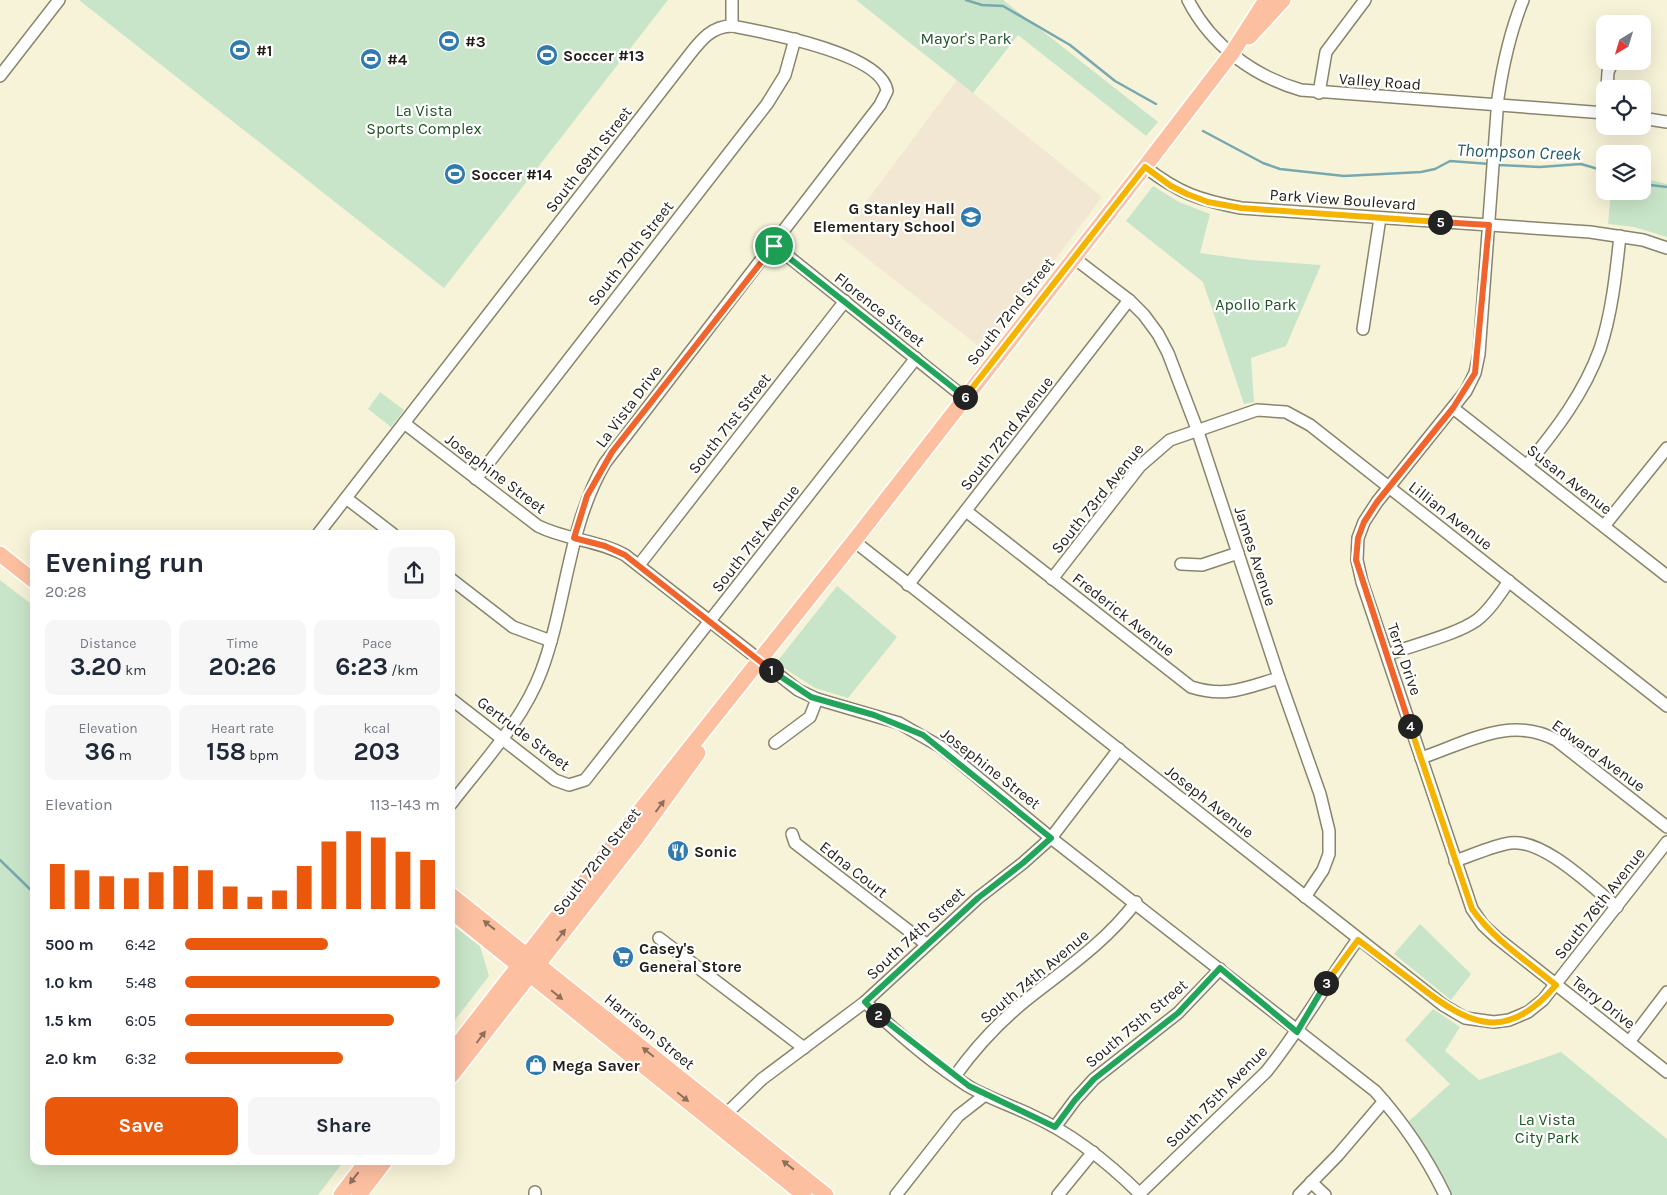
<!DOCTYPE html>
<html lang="en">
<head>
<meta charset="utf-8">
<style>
	:root { --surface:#fff; --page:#f6f6f7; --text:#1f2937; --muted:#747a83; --accent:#ea580c }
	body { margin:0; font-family:Karla,sans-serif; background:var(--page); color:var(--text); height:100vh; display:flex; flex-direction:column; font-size:19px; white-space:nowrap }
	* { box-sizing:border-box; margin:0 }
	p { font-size:16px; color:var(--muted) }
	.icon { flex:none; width:28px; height:28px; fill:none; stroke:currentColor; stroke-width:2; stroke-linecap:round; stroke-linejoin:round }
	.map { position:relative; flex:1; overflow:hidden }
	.side { position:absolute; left:30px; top:530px; width:425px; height:635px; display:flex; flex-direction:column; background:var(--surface); border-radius:10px; box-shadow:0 5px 20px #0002 }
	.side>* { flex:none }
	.needle { width:32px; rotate:218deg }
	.fabs { position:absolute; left:1596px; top:15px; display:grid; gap:10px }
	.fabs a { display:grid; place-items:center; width:55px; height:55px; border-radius:10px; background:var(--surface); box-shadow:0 5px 20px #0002; font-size:25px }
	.pin { position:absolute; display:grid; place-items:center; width:42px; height:42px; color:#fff; margin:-21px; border:2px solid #fff; border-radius:50%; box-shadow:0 1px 5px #0007 }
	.km { position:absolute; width:25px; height:25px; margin:-12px; border-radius:50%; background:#222; color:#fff; font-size:14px; line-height:25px; text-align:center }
	.round { display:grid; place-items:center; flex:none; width:52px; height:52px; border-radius:10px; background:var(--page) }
	.overview { display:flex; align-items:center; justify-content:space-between; height:85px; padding:0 15px }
	h1 { font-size:28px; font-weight:700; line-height:38px }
	.figures { display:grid; grid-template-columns:repeat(3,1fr); gap:8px; height:85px; padding:5px 15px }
	.figures div { display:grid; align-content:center; border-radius:10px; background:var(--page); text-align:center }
	.figures b { font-size:25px; font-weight:700 }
	.figures small { font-size:14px; font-weight:400 }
	.figures p { font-size:14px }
	.chart { height:140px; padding:10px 15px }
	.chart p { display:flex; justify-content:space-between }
	.chart svg { width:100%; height:90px; margin-top:5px; stroke:var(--accent); stroke-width:6 }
	.primary-button { display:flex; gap:10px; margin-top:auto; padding:10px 15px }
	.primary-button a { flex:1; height:58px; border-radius:10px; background:var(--accent); color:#fff; font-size:20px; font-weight:700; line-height:58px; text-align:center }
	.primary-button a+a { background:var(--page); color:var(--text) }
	ul { padding:0 15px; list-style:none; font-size:16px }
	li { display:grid; grid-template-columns:80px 60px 1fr; align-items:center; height:38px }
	li i { height:12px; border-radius:6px; background:var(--accent) }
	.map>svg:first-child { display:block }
	.education { fill:#f2e7d2 }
	.green { fill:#c9e5c9 }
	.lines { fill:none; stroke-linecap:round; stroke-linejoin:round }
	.stream { stroke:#78a8af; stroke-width:2.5 }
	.minor-casing { stroke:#89856d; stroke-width:14 }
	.major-casing { stroke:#fff; stroke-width:18 }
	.minor { stroke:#fff; stroke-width:11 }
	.major { stroke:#fcbfa0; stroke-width:15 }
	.oneway { fill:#8e6f5b }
	.split-1-casing { stroke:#fff; stroke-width:10 }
	.split-2-casing { stroke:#fff; stroke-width:10 }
	.split-3-casing { stroke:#fff; stroke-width:10 }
	.split-4-casing { stroke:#fff; stroke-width:10 }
	.split-5-casing { stroke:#fff; stroke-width:10 }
	.split-6-casing { stroke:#fff; stroke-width:10 }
	.split-7-casing { stroke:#fff; stroke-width:10 }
	.split-1 { stroke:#f0652b; stroke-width:6 }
	.split-2 { stroke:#22a559; stroke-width:6 }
	.split-3 { stroke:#22a559; stroke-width:6 }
	.split-4 { stroke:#f5b400; stroke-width:6 }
	.split-5 { stroke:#f0652b; stroke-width:6 }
	.split-6 { stroke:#f5b400; stroke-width:6 }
	.split-7 { stroke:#22a559; stroke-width:6 }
	.labels { text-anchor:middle; stroke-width:4.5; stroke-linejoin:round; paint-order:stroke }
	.park-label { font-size:16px; fill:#1c5522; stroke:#fff }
	.poi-label { font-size:16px; font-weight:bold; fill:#211f16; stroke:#fff; text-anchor:start }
	.street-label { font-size:16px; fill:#211f16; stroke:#fff }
	.water-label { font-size:18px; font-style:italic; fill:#235b66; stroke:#fff }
</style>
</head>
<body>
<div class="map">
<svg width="1667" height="1195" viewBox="0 0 1667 1195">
	<rect width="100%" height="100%" fill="#f7f3d8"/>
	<path class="education" d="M 957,80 L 1102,197 L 986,352 L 840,237 Z"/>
	<g class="green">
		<path d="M 79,0 L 668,0 L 444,288 Z"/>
		<path d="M 856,0 L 1003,0 L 1158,122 L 1146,136 L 1018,35 L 973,93 Z"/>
		<path d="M 1643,178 L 1667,184 L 1667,237 L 1634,227 L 1608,224 L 1611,191 L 1642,191 Z"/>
		<path d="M 1153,186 L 1179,202 L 1210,214 L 1200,253 L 1251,260 L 1321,265 L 1286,346 L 1251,358 L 1254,402 L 1244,404 L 1203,282 L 1126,221 Z"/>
		<path d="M 380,392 L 404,410 L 391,427 L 368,409 Z"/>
		<path d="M 0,580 L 34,606 L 34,1161 L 344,1161 L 318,1195 L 0,1195 Z"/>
		<path d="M 837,586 L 897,637 L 848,698 L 815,688 L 776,663 Z"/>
		<path d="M 451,924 L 480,946 L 489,976 L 451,1025 Z"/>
		<path d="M 1420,924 L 1471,974 L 1451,1000 L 1394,954 Z"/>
		<path d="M 1433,1009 L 1460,1027 L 1445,1051 L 1479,1080 L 1561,1052 L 1667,1139 L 1667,1195 L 1451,1195 L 1443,1175 L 1409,1121 L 1450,1084 L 1405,1040 Z"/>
	</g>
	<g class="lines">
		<g class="stream">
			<path d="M 966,0 L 982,5 L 1003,6 L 1070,45 L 1115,81 L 1156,104"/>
			<path d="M 1203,131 L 1263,163 L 1280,169 L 1344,176 L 1421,172 L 1435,169 L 1450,161 L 1490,164"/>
			<path d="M 1498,165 L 1540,167 L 1581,164 L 1605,171"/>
			<path d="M 1642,184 L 1667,187"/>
			<path d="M 0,860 L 34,893"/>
		</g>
		<g class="minor-casing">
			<g id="minor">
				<path d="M 1188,0 C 1211,45 1253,76 1301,90 L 1605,113"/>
				<path d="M 1523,0 C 1510,32 1503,64 1498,98 L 1479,354 L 1475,373 L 1466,391 L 1377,502 L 1364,522 L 1358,538 L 1357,560 L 1362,582 L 1472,909 L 1483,925 L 1497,938 L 1667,1072"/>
				<path d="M 732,26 L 732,0"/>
				<path d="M 0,76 L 59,0"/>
				<path d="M 1607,89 L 1608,72 L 1613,61"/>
				<path d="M 1319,93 L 1326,52 L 1365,0"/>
				<path d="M 1642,118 L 1667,122"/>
				<path d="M 1145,167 C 1179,193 1199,200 1241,208 L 1590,232 L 1643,240 L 1667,248"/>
				<path d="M 774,245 L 965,398"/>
				<path d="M 1074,258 L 1129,300 L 1144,315 L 1158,334 L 1168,353 L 1197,429 L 1279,678 L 1320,794 L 1329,831 L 1329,854 L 1323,870 L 1305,897"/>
				<path d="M 1363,329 L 1380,218"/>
				<path d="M 1453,408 L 1667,576"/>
				<path d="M 404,423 L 538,526 C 566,540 598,540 625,555 L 798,690 L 817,699 L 899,723 L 941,747 L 1051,838 L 1375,1091 C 1404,1123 1426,1156 1445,1195"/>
				<path d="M 1527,465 C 1556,430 1584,393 1600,349 C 1612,313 1616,273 1620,236"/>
				<path d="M 476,479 L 767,104 L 785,75 L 795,39"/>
				<path d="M 346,498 L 393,534"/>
				<path d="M 966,511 L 1191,687 C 1226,698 1245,688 1279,678"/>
				<path d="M 1604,526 L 1667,448"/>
				<path d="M 318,534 L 690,54 C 701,40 712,26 732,26 C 763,32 882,53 887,91 L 880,105 L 605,463 C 567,528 567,603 541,672 C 522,722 483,762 451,804"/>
				<path d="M 854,541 L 1443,1005 L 1465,1018 L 1494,1022 L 1509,1020 L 1528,1012 L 1543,1000 L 1667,842"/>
				<path d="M 1181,564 L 1202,565 L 1238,553"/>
				<path d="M 639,565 L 845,301"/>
				<path d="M 451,579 L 513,627 L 551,641"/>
				<path d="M 1052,579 L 1140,466 L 1170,440 L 1257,410 L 1286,412 L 1310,425 L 1667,706"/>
				<path d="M 908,585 L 1129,300"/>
				<path d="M 1387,655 C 1412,645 1456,635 1477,620 C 1490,610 1500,594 1509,581"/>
				<path d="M 451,699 L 555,780 L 569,785 L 585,780 L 916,358"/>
				<path d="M 775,743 L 810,717 L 817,699"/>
				<path d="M 1421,758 C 1466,743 1510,715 1556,740 L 1667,827"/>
				<path d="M 792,834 L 795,843 L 926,944"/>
				<path d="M 1455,861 C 1473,855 1492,846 1510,843 C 1543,838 1592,887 1617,907"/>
				<path d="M 659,938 L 804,1048"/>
				<path d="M 865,1002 C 896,1032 932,1063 968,1086 C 988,1098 1010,1105 1031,1115 C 1073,1134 1108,1162 1141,1195"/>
				<path d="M 1629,1042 L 1667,992"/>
				<path d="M 955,1076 C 975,1048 998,1023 1025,1001 C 1064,970 1105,943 1136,902"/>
				<path d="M 721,1119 L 762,1079 L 865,1002 L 978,898 L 1023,863 L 1051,838 L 1119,749"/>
				<path d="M 1055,1127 L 1075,1100 L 1094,1079 L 1178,1013 L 1220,969"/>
				<path d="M 1311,1182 L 1325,1195"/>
				<path d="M 535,1192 L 535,1195"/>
				<path d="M 896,1195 L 958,1116 L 985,1095"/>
				<path d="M 1058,1195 L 1093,1152"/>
				<path d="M 1138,1195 L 1266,1072 C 1300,1030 1326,983 1358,939"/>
				<path d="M 1299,1195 L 1338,1155 L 1384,1101"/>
			</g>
		</g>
		<g class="major-casing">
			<g id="major">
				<path d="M 1249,37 L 1283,0"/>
				<path d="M 0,554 L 34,581"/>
				<path d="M 451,895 L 826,1195"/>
				<path d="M 451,911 L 804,1195"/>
				<path d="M 451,1053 L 612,846 L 854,541 L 1140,173 L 1232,53 L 1266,0"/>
				<path d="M 451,1076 L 635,840 L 698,753"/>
				<path d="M 341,1195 L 367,1161"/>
				<path d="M 359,1195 L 385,1161"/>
			</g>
		</g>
		<use href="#minor" class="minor"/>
		<use href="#major" class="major"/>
	</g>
	<defs><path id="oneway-solid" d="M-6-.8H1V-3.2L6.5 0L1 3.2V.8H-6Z" transform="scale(1.25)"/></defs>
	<g class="oneway">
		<use href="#oneway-solid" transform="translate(660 806) rotate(-54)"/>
		<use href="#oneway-solid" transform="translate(489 925) rotate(-142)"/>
		<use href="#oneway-solid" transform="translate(561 935) rotate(-52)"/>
		<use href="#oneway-solid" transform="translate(557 995) rotate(39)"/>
		<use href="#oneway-solid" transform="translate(481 1037) rotate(-53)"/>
		<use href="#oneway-solid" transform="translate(648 1052) rotate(-141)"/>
		<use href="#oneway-solid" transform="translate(683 1097) rotate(39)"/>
		<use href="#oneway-solid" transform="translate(788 1165) rotate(-142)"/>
		<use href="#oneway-solid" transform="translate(354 1178) rotate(128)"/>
	</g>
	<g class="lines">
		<g class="split-1-casing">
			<path id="split-1" d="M 771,670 L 625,555 L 605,546 L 574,538 L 587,496 L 612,452 L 774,246"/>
		</g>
		<g class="split-2-casing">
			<path id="split-2" d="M 771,670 L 811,697 L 874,715 L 923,735 L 1051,838 L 1023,863 L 978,898 L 865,1002 L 878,1015"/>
		</g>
		<g class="split-3-casing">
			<path id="split-3" d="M 878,1015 L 969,1086 L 1055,1127 L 1075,1100 L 1094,1079 L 1178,1013 L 1220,968 L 1297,1032 L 1326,983"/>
		</g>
		<g class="split-4-casing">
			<path id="split-4" d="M 1326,983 L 1358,940 C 1378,955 1399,971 1419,986 C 1471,1027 1508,1042 1556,985 C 1527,961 1494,940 1472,909 L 1410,726"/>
		</g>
		<g class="split-5-casing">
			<path id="split-5" d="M 1410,726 L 1356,560 L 1358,538 L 1364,522 L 1377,502 L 1453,408 L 1475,373 L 1489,225 L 1440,222"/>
		</g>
		<g class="split-6-casing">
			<path id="split-6" d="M 965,397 L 1145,167 L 1171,186 L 1187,194 L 1208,202 L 1241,208 L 1440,222"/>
		</g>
		<g class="split-7-casing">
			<path id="split-7" d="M 774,246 L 965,397"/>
		</g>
		<use href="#split-1" class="split-1"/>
		<use href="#split-2" class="split-2"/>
		<use href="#split-3" class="split-3"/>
		<use href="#split-4" class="split-4"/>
		<use href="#split-5" class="split-5"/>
		<use href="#split-6" class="split-6"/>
		<use href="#split-7" class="split-7"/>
	</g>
	<defs>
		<g id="stadium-disc" transform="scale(1.125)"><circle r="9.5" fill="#317aae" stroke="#fff"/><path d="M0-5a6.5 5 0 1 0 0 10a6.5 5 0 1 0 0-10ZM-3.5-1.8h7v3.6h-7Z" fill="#fff"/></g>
		<g id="school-disc" transform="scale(1.125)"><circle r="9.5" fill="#317aae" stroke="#fff"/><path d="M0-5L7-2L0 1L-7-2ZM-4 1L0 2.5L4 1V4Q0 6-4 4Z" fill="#fff"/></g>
		<g id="restaurant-disc" transform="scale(1.125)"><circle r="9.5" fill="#317aae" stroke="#fff"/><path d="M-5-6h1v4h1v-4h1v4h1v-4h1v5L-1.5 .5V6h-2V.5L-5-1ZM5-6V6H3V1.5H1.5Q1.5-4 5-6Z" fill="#fff"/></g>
		<g id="supermarket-disc" transform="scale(1.125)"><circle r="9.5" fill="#317aae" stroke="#fff"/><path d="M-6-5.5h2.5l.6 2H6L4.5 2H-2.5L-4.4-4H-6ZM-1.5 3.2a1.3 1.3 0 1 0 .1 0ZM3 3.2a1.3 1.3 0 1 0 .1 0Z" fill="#fff"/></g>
		<g id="shop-disc" transform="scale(1.125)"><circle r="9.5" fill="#317aae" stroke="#fff"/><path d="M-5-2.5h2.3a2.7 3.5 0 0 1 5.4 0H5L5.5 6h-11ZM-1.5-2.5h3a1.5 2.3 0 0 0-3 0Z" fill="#fff"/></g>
	</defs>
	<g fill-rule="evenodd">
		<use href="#stadium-disc" x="449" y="41"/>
		<use href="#stadium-disc" x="240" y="50"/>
		<use href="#stadium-disc" x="547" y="55"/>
		<use href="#stadium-disc" x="371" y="59"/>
		<use href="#stadium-disc" x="455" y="174"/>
		<use href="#school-disc" x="971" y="217"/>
		<use href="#restaurant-disc" x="678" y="851"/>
		<use href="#supermarket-disc" x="623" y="957"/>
		<use href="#shop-disc" x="536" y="1065"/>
	</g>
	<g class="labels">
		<g class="park-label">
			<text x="966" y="44">Mayor's Park</text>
			<text x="424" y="116">La Vista<tspan x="424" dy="18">Sports Complex</tspan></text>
			<text x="1256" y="310">Apollo Park</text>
			<text x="1547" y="1125">La Vista<tspan x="1547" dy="18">City Park</tspan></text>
		</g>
		<g class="poi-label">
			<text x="465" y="47">#3</text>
			<text x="256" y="56">#1</text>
			<text x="563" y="61">Soccer #13</text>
			<text x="387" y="65">#4</text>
			<text x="471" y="180">Soccer #14</text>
			<text x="955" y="214" text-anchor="end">G Stanley Hall<tspan x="955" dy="18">Elementary School</tspan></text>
			<text x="694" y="857">Sonic</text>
			<text x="639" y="954">Casey's<tspan x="639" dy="18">General Store</tspan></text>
			<text x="552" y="1071">Mega Saver</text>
		</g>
		<g class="street-label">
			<text transform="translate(1380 81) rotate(4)" y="6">Valley Road</text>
			<text transform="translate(588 159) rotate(-52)" y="6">South 69th Street</text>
			<text transform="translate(1343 199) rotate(4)" y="6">Park View Boulevard</text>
			<text transform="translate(630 253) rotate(-52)" y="6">South 70th Street</text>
			<text transform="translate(880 309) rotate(38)" y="6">Florence Street</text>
			<text transform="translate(1010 311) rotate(-52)" y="6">South 72nd Street</text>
			<text transform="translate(628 406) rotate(-53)" y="6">La Vista Drive</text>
			<text transform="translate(729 423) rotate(-52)" y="6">South 71st Street</text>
			<text transform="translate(1006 433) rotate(-52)" y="6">South 72nd Avenue</text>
			<text transform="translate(496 473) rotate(37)" y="6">Josephine Street</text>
			<text transform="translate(1570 479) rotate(38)" y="6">Susan Avenue</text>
			<text transform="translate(1097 498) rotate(-51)" y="6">South 73rd Avenue</text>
			<text transform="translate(1451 515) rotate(38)" y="6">Lillian Avenue</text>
			<text transform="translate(755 538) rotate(-52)" y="6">South 71st Avenue</text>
			<text transform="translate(1256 556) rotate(72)" y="6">James Avenue</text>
			<text transform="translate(1124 614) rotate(38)" y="6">Frederick Avenue</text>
			<text transform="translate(1405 659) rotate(71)" y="6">Terry Drive</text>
			<text transform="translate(524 733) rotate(37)" y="6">Gertrude Street</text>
			<text transform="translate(1599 755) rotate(36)" y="6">Edward Avenue</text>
			<text transform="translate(991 768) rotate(38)" y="6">Josephine Street</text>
			<text transform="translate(1210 801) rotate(38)" y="6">Joseph Avenue</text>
			<text transform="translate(596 861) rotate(-52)" y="6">South 72nd Street</text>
			<text transform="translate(854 869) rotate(38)" y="6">Edna Court</text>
			<text transform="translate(1599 903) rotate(-52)" y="6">South 76th Avenue</text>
			<text transform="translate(915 933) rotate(-43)" y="6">South 74th Street</text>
			<text transform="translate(1034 976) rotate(-40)" y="6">South 74th Avenue</text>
			<text transform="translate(1604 1002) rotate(38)" y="6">Terry Drive</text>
			<text transform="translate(1136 1023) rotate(-40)" y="6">South 75th Street</text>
			<text transform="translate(650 1031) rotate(39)" y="6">Harrison Street</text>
			<text transform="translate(1216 1096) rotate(-45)" y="6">South 75th Avenue</text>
		</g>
		<g class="water-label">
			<text transform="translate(1519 152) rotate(2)" y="6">Thompson Creek</text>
		</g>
	</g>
</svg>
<div class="fabs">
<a><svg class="needle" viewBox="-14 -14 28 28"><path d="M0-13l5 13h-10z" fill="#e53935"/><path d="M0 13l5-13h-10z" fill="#747a83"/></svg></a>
<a><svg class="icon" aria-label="locate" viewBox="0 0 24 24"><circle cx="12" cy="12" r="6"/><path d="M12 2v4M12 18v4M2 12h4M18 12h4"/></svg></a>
<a><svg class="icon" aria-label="layers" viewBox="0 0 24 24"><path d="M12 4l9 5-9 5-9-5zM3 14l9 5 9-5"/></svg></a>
</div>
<div class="pin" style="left:774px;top:246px;background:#1e9e55"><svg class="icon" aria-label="arrive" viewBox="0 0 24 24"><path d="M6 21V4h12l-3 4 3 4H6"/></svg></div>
<b class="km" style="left:771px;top:670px">1</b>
<b class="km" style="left:878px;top:1015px">2</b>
<b class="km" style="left:1326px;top:983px">3</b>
<b class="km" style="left:1410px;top:726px">4</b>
<b class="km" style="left:1440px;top:222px">5</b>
<b class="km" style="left:965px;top:397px">6</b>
<section class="side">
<div class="overview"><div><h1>Evening run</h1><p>20:28</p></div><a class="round"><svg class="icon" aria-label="share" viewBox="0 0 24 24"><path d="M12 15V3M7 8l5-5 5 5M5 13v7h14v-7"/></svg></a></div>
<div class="figures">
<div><p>Distance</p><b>3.20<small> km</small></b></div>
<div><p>Time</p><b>20:26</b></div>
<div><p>Pace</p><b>6:23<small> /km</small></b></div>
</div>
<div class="figures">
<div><p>Elevation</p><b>36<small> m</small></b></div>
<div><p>Heart rate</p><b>158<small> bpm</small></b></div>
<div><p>kcal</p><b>203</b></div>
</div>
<div class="chart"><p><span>Elevation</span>113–143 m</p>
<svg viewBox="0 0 160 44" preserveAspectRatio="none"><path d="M5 44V22M15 44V25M25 44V28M35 44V29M45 44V26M55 44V23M65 44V25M75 44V33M85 44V38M95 44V35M105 44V23M115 44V11M125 44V6M135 44V9M145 44V16M155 44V20"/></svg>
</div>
<ul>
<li><b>500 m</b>6:42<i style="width:56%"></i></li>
<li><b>1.0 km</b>5:48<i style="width:100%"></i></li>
<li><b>1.5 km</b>6:05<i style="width:82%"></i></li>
<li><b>2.0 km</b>6:32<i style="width:62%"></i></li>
</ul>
<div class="primary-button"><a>Save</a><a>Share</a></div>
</section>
</div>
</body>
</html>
